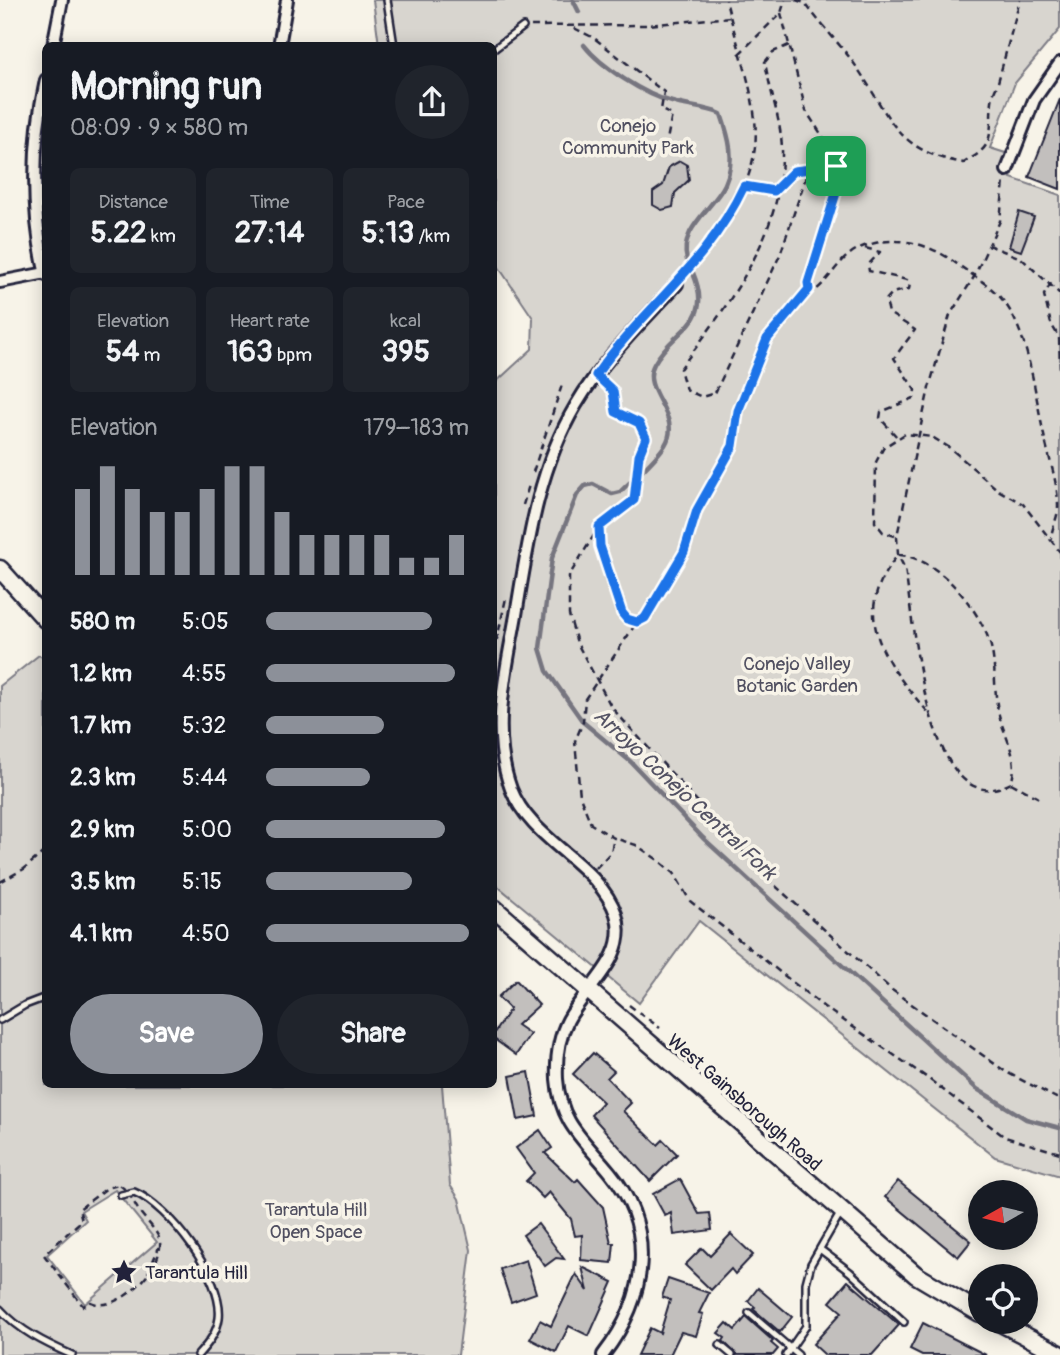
<!DOCTYPE html>
<html lang="en">
<head>
<meta charset="utf-8">
<style>
	:root { --surface:#171b24; --page:#20242c; --text:#f1f3f6; --muted:#9ea1a6; --accent:#8c9099 }
	body { margin:0; font-family:Pangolin,sans-serif; background:var(--page); color:var(--text); height:100vh; display:flex; flex-direction:column; font-size:26px; white-space:nowrap }
	* { box-sizing:border-box; margin:0 }
	p { font-size:23px; color:var(--muted) }
	.icon { flex:none; width:38px; height:38px; fill:none; stroke:currentColor; stroke-width:2; stroke-linecap:round; stroke-linejoin:round }
	.map { position:relative; flex:1; overflow:hidden }
	.drawer { position:absolute; left:42px; top:42px; width:455px; height:1046px; display:flex; flex-direction:column; background:var(--surface); border-radius:10px; box-shadow:0 4px 18px #0003 }
	.drawer>* { flex:none }
	.needle { width:46px; rotate:262deg }
	.fabs { position:absolute; left:968px; top:1180px; display:grid; gap:14px }
	.fabs a { display:grid; place-items:center; width:70px; height:70px; border-radius:50%; background:var(--surface); box-shadow:0 4px 18px #0003; font-size:35px }
	.pin { position:absolute; display:grid; place-items:center; width:60px; height:60px; color:#fff; margin:-30px; border-radius:14px; box-shadow:0 4px 10px #0006 }
	.round { display:grid; place-items:center; flex:none; width:74px; height:74px; border-radius:37px; background:var(--page) }
	.head { display:flex; align-items:center; justify-content:space-between; height:119px; padding:0 28px }
	h1 { font-size:38px; font-weight:800; line-height:52px }
	.metrics { display:grid; grid-template-columns:repeat(3,1fr); gap:10px; height:119px; padding:7px 28px }
	.metrics div { display:grid; align-content:center; border-radius:10px; background:var(--page); text-align:center }
	.metrics b { font-size:30px; font-weight:800 }
	.metrics small { font-size:19px; font-weight:400 }
	.metrics p { font-size:19px }
	.chart { height:196px; padding:14px 28px }
	.chart p { display:flex; justify-content:space-between }
	.chart svg { width:100%; height:126px; margin-top:7px; stroke:var(--accent); stroke-width:6 }
	.button { display:flex; gap:14px; margin-top:auto; padding:14px 28px }
	.button a { flex:1; height:80px; border-radius:42px; background:var(--accent); color:#fff; font-size:28px; font-weight:800; line-height:80px; text-align:center }
	.button a+a { background:var(--page); color:var(--text) }
	ul { padding:0 28px; list-style:none; font-size:23px }
	li { display:grid; grid-template-columns:112px 84px 1fr; align-items:center; height:52px }
	li i { height:18px; border-radius:9px; background:var(--accent) }
	.map>svg:first-child { display:block }
	.green { fill:#d8d5cf; stroke:#7d7c85; stroke-width:2; fill-rule:evenodd }
	.lines { fill:none; stroke-linecap:round; stroke-linejoin:round }
	.stream { stroke:#76747f; stroke-width:4.5 }
	.building { fill:#c2bfbd; stroke:#22223b; stroke-width:2 }
	.lane-casing { stroke:#22223b; stroke-width:10 }
	.street-casing { stroke:#22223b; stroke-width:16 }
	.secondary-casing { stroke:#22223b; stroke-width:21 }
	.path { stroke:#22223b; stroke-width:2.5; stroke-dasharray:7 5; stroke-linecap:butt }
	.lane { stroke:#f7f3e8; stroke-width:5 }
	.street { stroke:#f7f3e8; stroke-width:10 }
	.secondary { stroke:#f7f3e8; stroke-width:16 }
	.route-casing { stroke:#fff; stroke-width:14 }
	.route { stroke:#1a73e8; stroke-width:9 }
	.labels { text-anchor:middle; stroke-width:7; stroke-linejoin:round; paint-order:stroke }
	.park-label { font-size:19px; fill:#504f60; stroke:#f7f3e8 }
	.street-label { font-size:19px; fill:#22223b; stroke:#f7f3e8 }
	.poi-label { font-size:19px; fill:#22223b; stroke:#f7f3e8; text-anchor:start }
	.water-label { font-size:21px; font-style:italic; fill:#535263; stroke:#f7f3e8 }
</style>
</head>
<body>
<div class="map">
<svg width="1060" height="1355" viewBox="0 0 1060 1355">
	<rect width="100%" height="100%" fill="#f7f3e8"/>
	<filter id="ink" filterUnits="userSpaceOnUse"><feTurbulence type="fractalNoise" baseFrequency=".0143" numOctaves="2"/><feDisplacementMap in="SourceGraphic" scale="14" xChannelSelector="R" yChannelSelector="G"/><feConvolveMatrix kernelMatrix="1 2 1 2 8 2 1 2 1" color-interpolation-filters="sRGB"/></filter>
	<g filter="url(#ink)">
		<g class="green">
			<path d="M 373,0 L 1060,0 L 1060,29 L 1015,83 L 990,148 L 1018,157 L 1011,178 L 1060,195 L 1060,1176 L 995,1157 L 699,921 L 639,1003 L 494,883 L 494,384 L 532,349 L 533,318 L 494,260 L 494,46 L 379,45 Z"/>
			<path d="M 39,655 L 46,660 L 46,1085 L 442,1085 L 450,1185 L 459,1199 L 471,1250 L 458,1355 L 0,1355 L 0,686 ZM 115,1190 L 157,1242 L 85,1304 L 47,1255 L 86,1220 L 81,1211 Z"/>
		</g>
		<g class="lines">
			<g class="stream">
				<path d="M 573,0 L 579,12"/>
				<path d="M 584,45 C 601,67 645,95 672,102 C 688,107 706,107 721,114 C 729,137 736,160 725,184 C 714,208 678,229 687,260"/>
				<path d="M 693,273 C 715,325 674,327 654,364 C 639,391 684,415 665,445 C 654,462 634,478 620,492 L 612,494 L 593,484 L 585,486 L 577,495 L 552,558 L 540,648 L 547,671 L 583,722 L 631,762 L 703,838 L 977,1089 L 1026,1119 L 1060,1128"/>
			</g>
		</g>
		<g class="building">
			<path d="M 1060,99 L 1060,189 L 1029,177 Z"/>
			<path d="M 680,161 L 687,165 L 689,180 L 675,193 L 673,207 L 662,210 L 653,205 L 653,192 L 663,185 L 669,167 Z"/>
			<path d="M 1019,212 L 1034,217 L 1021,251 L 1009,247 Z"/>
			<path d="M 516,980 L 539,1005 L 517,1025 L 530,1034 L 516,1055 L 494,1039 L 494,1033 L 510,1009 L 498,997 Z"/>
			<path d="M 593,1053 L 614,1071 L 607,1078 L 631,1103 L 623,1111 L 658,1145 L 663,1140 L 677,1154 L 650,1181 L 591,1115 L 603,1102 L 573,1074 Z"/>
			<path d="M 529,1072 L 537,1116 L 518,1120 L 510,1076 Z"/>
			<path d="M 540,1130 L 552,1148 L 545,1153 L 575,1182 L 578,1179 L 603,1207 L 611,1243 L 614,1243 L 612,1263 L 581,1260 L 582,1235 L 575,1236 L 571,1219 L 549,1192 L 543,1198 L 526,1181 L 534,1173 L 516,1148 Z"/>
			<path d="M 680,1179 L 699,1214 L 710,1213 L 712,1230 L 674,1235 L 671,1213 L 665,1216 L 653,1194 Z"/>
			<path d="M 898,1181 L 971,1241 L 958,1257 L 885,1197 Z"/>
			<path d="M 538,1224 L 553,1244 L 564,1259 L 556,1258 L 545,1266 L 523,1235 Z"/>
			<path d="M 731,1234 L 753,1255 L 735,1274 L 731,1269 L 711,1290 L 685,1265 L 702,1248 L 710,1256 Z"/>
			<path d="M 526,1260 L 536,1293 L 511,1302 L 500,1269 Z"/>
			<path d="M 582,1267 L 613,1282 L 589,1336 L 569,1326 L 556,1352 L 530,1339 L 540,1320 L 551,1326 L 576,1274 L 588,1291 Z"/>
			<path d="M 668,1279 L 709,1293 L 699,1313 L 703,1314 L 696,1336 L 681,1332 L 670,1355 L 637,1355 L 650,1328 L 660,1333 L 670,1300 L 662,1297 Z"/>
			<path d="M 848,1281 L 899,1325 L 872,1355 L 825,1355 L 813,1344 L 842,1312 L 830,1302 Z"/>
			<path d="M 758,1288 L 792,1317 L 780,1332 L 753,1309 L 755,1307 L 748,1301 Z"/>
			<path d="M 746,1317 L 773,1341 L 771,1343 L 778,1349 L 773,1355 L 737,1355 L 723,1341 L 725,1338 L 718,1333 L 727,1323 L 735,1330 Z"/>
			<path d="M 923,1323 L 986,1355 L 922,1355 L 910,1349 Z"/>
		</g>
		<g class="lines">
			<g class="lane-casing">
				<g id="lane">
					<path d="M 387,0 L 394,46"/>
					<path d="M 494,49 L 523,27"/>
					<path d="M 0,1020 L 25,1005 L 46,997"/>
					<path d="M 121,1195 L 134,1192 C 169,1206 224,1279 219,1318 C 217,1333 208,1344 198,1355"/>
					<path d="M 821,1250 L 850,1272 L 904,1322"/>
					<path d="M 0,1309 C 20,1331 45,1343 72,1355"/>
					<path d="M 749,1313 L 798,1355"/>
					<path d="M 720,1345 L 732,1355"/>
					<path d="M 786,1355 L 806,1326 L 806,1283 L 811,1264 L 841,1212"/>
				</g>
			</g>
			<g class="street-casing">
				<g id="street">
					<path d="M 53,46 L 62,0"/>
					<path d="M 279,46 L 287,0"/>
					<path d="M 46,80 C 32,142 31,213 46,275"/>
					<path d="M 1007,170 L 1034,100 L 1060,63"/>
					<path d="M 0,282 L 46,273"/>
					<path d="M 603,1355 C 647,1298 657,1229 610,1172 C 584,1140 560,1123 557,1079 C 556,1058 558,1039 568,1020 C 586,986 630,957 616,914 C 599,864 531,841 511,789 C 490,732 506,672 516,615 C 528,543 538,469 576,405 C 603,359 641,323 677,284"/>
				</g>
			</g>
			<g class="secondary-casing">
				<g id="secondary">
					<path d="M 0,569 L 46,620"/>
					<path d="M 494,908 L 916,1275 L 980,1313"/>
					<path d="M 997,1321 L 1060,1354"/>
				</g>
			</g>
			<g class="path">
				<path d="M 796,0 L 805,3 C 820,24 838,42 853,62 C 890,113 892,151 964,163 C 969,159 978,155 982,150 C 998,135 985,106 997,86 L 1020,0"/>
				<path d="M 781,13 L 806,111 L 827,143 L 836,166 L 837,190 L 809,283 L 809,289 L 816,290 C 833,276 840,256 862,247 C 896,234 929,243 957,264 C 971,274 988,284 1000,297 C 1030,330 1035,400 1046,444 C 1051,465 1058,485 1058,507 C 1058,518 1052,527 1051,538"/>
				<path d="M 531,26 L 648,25 L 730,17"/>
				<path d="M 574,28 L 594,38 L 664,92 L 661,110 L 672,115 L 666,145"/>
				<path d="M 789,45 L 773,52 L 765,62 C 770,93 783,125 782,156 C 781,238 726,307 680,369 L 686,390 L 702,397 L 715,393 L 780,255 L 808,171"/>
				<path d="M 739,54 L 781,13 L 785,0"/>
				<path d="M 744,186 L 773,191 L 794,171 L 836,166"/>
				<path d="M 988,245 L 1021,258 L 1060,294"/>
				<path d="M 865,248 L 880,252 L 868,265 L 869,271 L 907,280 L 910,284 L 909,289 L 892,293 L 886,300 L 889,313 L 915,330 L 894,358 L 915,390 L 914,398 L 881,412 L 880,418 L 897,437"/>
				<path d="M 684,277 C 720,234 762,180 755,120 C 751,80 735,39 726,0"/>
				<path d="M 1051,283 L 1044,295 L 1051,324 L 1059,337 L 1060,370"/>
				<path d="M 809,289 L 767,339 L 738,411 L 733,446 L 697,510 L 684,552 L 645,618 L 637,622 L 585,699 L 583,722 L 575,741 L 580,796 L 591,824 L 614,838 L 636,845 L 658,860 L 674,873 L 690,901 L 824,1007 L 926,1077 L 1005,1137 L 1060,1153"/>
				<path d="M 604,383 L 616,395 L 616,412 L 639,423 L 646,438 L 639,455 L 633,500 L 599,527 L 569,576 L 569,615 L 577,643 L 612,708 L 771,882 L 892,990 L 1006,1072 L 1060,1100"/>
				<path d="M 533,472 L 563,382"/>
				<path d="M 523,505 L 529,485"/>
				<path d="M 599,527 L 600,546 L 622,613 L 627,619 L 637,622"/>
				<path d="M 895,536 L 883,532 L 875,522 L 876,462 L 884,447 L 905,434 L 932,437 L 950,448 L 998,490 L 1023,504 L 1060,552"/>
				<path d="M 494,639 L 497,639 L 506,598"/>
				<path d="M 928,712 C 885,664 848,614 898,555 C 936,556 976,605 989,640 C 997,663 993,691 999,715 C 1005,738 1020,759 1011,783 C 926,829 913,614 905,569 L 898,555 L 897,536 L 929,388 L 950,315 L 974,277 L 1000,221 L 1004,181"/>
				<path d="M 1011,783 L 1041,799"/>
				<path d="M 596,868 L 611,852 L 614,838"/>
				<path d="M 0,882 L 24,869 L 46,850"/>
				<path d="M 629,1005 L 660,1028"/>
				<path d="M 119,1185 C 129,1190 133,1202 139,1211 C 145,1220 159,1232 160,1242 C 163,1270 116,1315 91,1302 L 83,1306 L 44,1255 L 82,1220 L 79,1209 L 107,1188 Z"/>
				<path d="M 148,1273 L 159,1247"/>
			</g>
			<use href="#lane" class="lane"/>
			<use href="#street" class="street"/>
			<use href="#secondary" class="secondary"/>
		</g>
	</g>
	<g class="lines" filter="url(#ink)">
		<g class="route-casing">
			<path id="route" d="M 836,166 L 837,190 L 808,283 L 809,289 L 767,339 L 738,411 L 733,446 L 697,510 L 684,552 L 645,618 L 637,622 L 627,619 L 622,613 L 600,546 L 599,527 L 634,500 L 639,455 L 646,438 L 639,423 L 616,412 L 613,391 L 596,375 C 644,307 707,265 744,186 L 774,191 L 794,171 Z"/>
		</g>
		<use href="#route" class="route"/>
	</g>
	<defs>
		<g id="sight-bare" transform="scale(2.1)"><path d="M0-6L1.8-2.2L6-1.7L2.9 1.2L3.7 5.4L0 3.3L-3.7 5.4L-2.9 1.2L-6-1.7L-1.8-2.2Z" fill="#22223b" stroke="#f7f3e8" stroke-width="2.5" paint-order="stroke"/></g>
	</defs>
	<g fill-rule="evenodd">
		<use href="#sight-bare" x="124" y="1272"/>
	</g>
	<g class="labels">
		<g class="park-label">
			<text x="628" y="132">Conejo<tspan x="628" dy="22">Community Park</tspan></text>
			<text x="797" y="670">Conejo Valley<tspan x="797" dy="22">Botanic Garden</tspan></text>
			<text x="316" y="1216">Tarantula Hill<tspan x="316" dy="22">Open Space</tspan></text>
		</g>
		<g class="street-label">
			<text transform="translate(745 1102) rotate(41)" y="7">West Gainsborough Road</text>
		</g>
		<g class="poi-label">
			<text x="145" y="1279">Tarantula Hill</text>
		</g>
		<g class="water-label">
			<text transform="translate(685 794) rotate(43)" y="7">Arroyo Conejo Central Fork</text>
		</g>
	</g>
</svg>
<div class="fabs">
<a><svg class="needle" viewBox="-14 -14 28 28"><path d="M0-13l5 13h-10z" fill="#e53935"/><path d="M0 13l5-13h-10z" fill="#9ea1a6"/></svg></a>
<a><svg class="icon" aria-label="locate" viewBox="0 0 24 24"><circle cx="12" cy="12" r="6"/><path d="M12 2v4M12 18v4M2 12h4M18 12h4"/></svg></a>
</div>
<div class="pin" style="left:836px;top:166px;background:#1e9e55"><svg class="icon" aria-label="arrive" viewBox="0 0 24 24"><path d="M6 21V4h12l-3 4 3 4H6"/></svg></div>
<section class="drawer">
<div class="head"><div><h1>Morning run</h1><p>08:09 · 9 × 580 m</p></div><a class="round"><svg class="icon" aria-label="share" viewBox="0 0 24 24"><path d="M12 15V3M7 8l5-5 5 5M5 13v7h14v-7"/></svg></a></div>
<div class="metrics">
<div><p>Distance</p><b>5.22<small> km</small></b></div>
<div><p>Time</p><b>27:14</b></div>
<div><p>Pace</p><b>5:13<small> /km</small></b></div>
</div>
<div class="metrics">
<div><p>Elevation</p><b>54<small> m</small></b></div>
<div><p>Heart rate</p><b>163<small> bpm</small></b></div>
<div><p>kcal</p><b>395</b></div>
</div>
<div class="chart"><p><span>Elevation</span>179–183 m</p>
<svg viewBox="0 0 160 44" preserveAspectRatio="none"><path d="M5 44V14M15 44V6M25 44V14M35 44V22M45 44V22M55 44V14M65 44V6M75 44V6M85 44V22M95 44V30M105 44V30M115 44V30M125 44V30M135 44V38M145 44V38M155 44V30"/></svg>
</div>
<ul>
<li><b>580 m</b>5:05<i style="width:82%"></i></li>
<li><b>1.2 km</b>4:55<i style="width:93%"></i></li>
<li><b>1.7 km</b>5:32<i style="width:58%"></i></li>
<li><b>2.3 km</b>5:44<i style="width:51%"></i></li>
<li><b>2.9 km</b>5:00<i style="width:88%"></i></li>
<li><b>3.5 km</b>5:15<i style="width:72%"></i></li>
<li><b>4.1 km</b>4:50<i style="width:100%"></i></li>
</ul>
<div class="button"><a>Save</a><a>Share</a></div>
</section>
</div>
</body>
</html>
